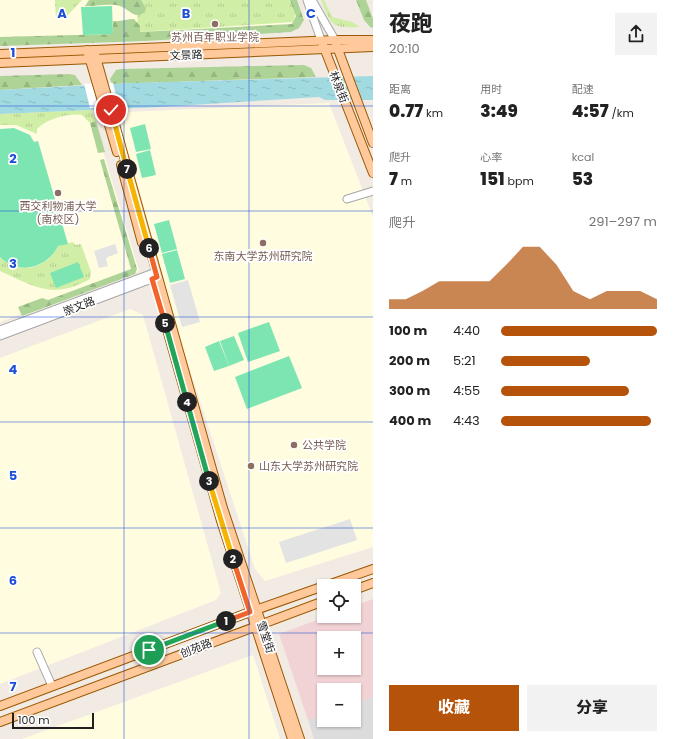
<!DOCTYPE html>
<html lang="zh">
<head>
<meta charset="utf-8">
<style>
	:root { --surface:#fff; --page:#f2f2f2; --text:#222; --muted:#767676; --accent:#b45309 }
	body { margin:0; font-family:Poppins,"Noto Sans SC",sans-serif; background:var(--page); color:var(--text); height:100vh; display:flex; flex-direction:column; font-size:15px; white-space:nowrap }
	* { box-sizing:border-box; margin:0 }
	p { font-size:13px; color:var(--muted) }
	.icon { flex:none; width:22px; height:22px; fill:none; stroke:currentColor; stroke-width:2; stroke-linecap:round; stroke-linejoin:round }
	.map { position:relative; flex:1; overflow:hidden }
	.side { display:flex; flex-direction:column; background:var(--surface); width:300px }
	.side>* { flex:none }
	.fabs { position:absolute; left:317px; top:579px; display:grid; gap:8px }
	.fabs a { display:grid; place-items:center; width:44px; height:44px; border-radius:0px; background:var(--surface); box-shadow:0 1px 3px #0004; font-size:20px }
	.scale { position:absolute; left:12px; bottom:10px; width:82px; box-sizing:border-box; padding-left:4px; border:2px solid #1f1f1f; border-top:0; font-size:11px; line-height:14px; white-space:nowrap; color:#1f1f1f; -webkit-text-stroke:3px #fff; paint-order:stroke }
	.pin { position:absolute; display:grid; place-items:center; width:34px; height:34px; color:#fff; margin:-17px; border:2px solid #fff; border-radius:50%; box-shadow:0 1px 4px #0007 }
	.km { position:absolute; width:20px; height:20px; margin:-10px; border-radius:50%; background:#222; color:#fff; font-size:11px; line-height:20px; text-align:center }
	.round { display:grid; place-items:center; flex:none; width:42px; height:42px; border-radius:0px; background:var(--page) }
	.overview { display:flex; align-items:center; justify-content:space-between; height:68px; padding:0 16px }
	h1 { font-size:22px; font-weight:800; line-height:30px }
	.metrics { display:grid; grid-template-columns:repeat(3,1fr); gap:6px; height:68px; padding:4px 16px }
	.metrics div { display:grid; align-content:center }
	.metrics b { font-size:17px; font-weight:800 }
	.metrics small { font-size:11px; font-weight:400 }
	.metrics p { font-size:11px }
	.chart { height:112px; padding:8px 16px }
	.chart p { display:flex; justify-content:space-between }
	.chart svg { width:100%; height:72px; margin-top:4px; fill:var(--accent); opacity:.7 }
	.cta { display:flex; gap:8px; margin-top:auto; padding:8px 16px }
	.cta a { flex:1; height:46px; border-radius:0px; background:var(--accent); color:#fff; font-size:16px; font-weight:800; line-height:46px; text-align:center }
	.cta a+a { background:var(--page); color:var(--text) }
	ul { padding:0 16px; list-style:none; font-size:13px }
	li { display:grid; grid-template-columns:64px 48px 1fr; align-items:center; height:30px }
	li i { height:10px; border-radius:5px; background:var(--accent) }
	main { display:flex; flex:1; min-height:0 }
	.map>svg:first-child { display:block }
	.residential { fill:#dddcdc }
	.commercial { fill:#f2d3d5; fill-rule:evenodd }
	.education { fill:#fffcdf }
	.grass { fill:url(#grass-tufts) }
	.forest { fill:url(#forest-firs) }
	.pitch { fill:#7de5b2 }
	.parking { fill:#e3e3e3 }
	.water { fill:url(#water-ripples) }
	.pier { fill:#fff }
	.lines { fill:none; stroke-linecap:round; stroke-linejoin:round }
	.minor-casing { stroke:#a6a6a6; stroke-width:9 }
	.major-casing { stroke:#9a5700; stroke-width:10 }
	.minor { stroke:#fff; stroke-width:7 }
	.major { stroke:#ffc99b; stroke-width:8 }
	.split-1-casing { stroke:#fff; stroke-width:8 }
	.split-2-casing { stroke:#fff; stroke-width:8 }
	.split-3-casing { stroke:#fff; stroke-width:8 }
	.split-4-casing { stroke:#fff; stroke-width:8 }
	.split-5-casing { stroke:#fff; stroke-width:8 }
	.split-6-casing { stroke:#fff; stroke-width:8 }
	.split-7-casing { stroke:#fff; stroke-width:8 }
	.split-8-casing { stroke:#fff; stroke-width:8 }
	.split-1 { stroke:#22a559; stroke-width:5 }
	.split-2 { stroke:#f0652b; stroke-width:5 }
	.split-3 { stroke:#f5b400; stroke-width:5 }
	.split-4 { stroke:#22a559; stroke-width:5 }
	.split-5 { stroke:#22a559; stroke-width:5 }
	.split-6 { stroke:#f0652b; stroke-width:5 }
	.split-7 { stroke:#f5b400; stroke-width:5 }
	.split-8 { stroke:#f5b400; stroke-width:5 }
	.grid { fill:none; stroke:#1d4ed8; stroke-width:1; stroke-opacity:0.55 }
	.education-dot { fill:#8d6e63; stroke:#fff; stroke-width:1.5 }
	.labels { text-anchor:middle; stroke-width:3.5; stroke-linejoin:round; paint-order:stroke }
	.education-label { font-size:11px; fill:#785e54; stroke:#fff }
	.street-label { font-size:11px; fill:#1f1f1f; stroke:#fff }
	.grid-label { font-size:13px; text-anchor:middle; font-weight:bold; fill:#1d4ed8; stroke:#fff; stroke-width:3.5; stroke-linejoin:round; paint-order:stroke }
</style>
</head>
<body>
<main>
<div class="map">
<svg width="373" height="739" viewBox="0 0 373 739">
	<defs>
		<pattern id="grass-tufts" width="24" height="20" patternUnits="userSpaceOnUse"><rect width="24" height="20" fill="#d1eea7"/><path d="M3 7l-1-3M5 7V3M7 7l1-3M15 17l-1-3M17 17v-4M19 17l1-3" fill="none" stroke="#b3cc8f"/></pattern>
		<pattern id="forest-firs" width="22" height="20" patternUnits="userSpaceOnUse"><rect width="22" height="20" fill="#aed396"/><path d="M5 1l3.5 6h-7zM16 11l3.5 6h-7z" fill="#95b581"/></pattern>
		<pattern id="water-ripples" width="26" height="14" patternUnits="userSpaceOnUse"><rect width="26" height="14" fill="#a2dae1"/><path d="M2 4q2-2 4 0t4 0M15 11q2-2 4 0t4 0" fill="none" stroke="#8bbbc1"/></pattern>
	</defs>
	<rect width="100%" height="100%" fill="#f1ebe4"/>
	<path class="residential" d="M 373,697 L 373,739 L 314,739 L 308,720 L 324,714 L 324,720 L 354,720 L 354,704 Z"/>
	<path class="commercial" d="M 373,599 L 373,697 L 354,704 L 354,690 L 324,690 L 324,714 L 308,720 L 279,634 L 328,616 L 354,616 L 354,606 ZM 324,638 L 354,638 L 354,668 L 324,668 Z"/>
	<g class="education">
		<path d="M 0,0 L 296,0 L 304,18 L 295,30 L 131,40 L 0,44 Z"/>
		<path d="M 329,103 L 373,217 L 373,547 L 265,581 L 255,569 L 181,343 L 127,152 L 120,117 L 127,112 Z"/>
		<path d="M 91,110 L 139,271 L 0,322 L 0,114 Z"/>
		<path d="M 130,309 L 143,315 L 221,593 L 216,600 L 0,684 L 0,358 Z"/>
		<path d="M 253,655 L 280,739 L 22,739 Z"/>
	</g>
	<g class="grass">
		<path d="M 55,0 L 82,0 L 66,17 L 56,19 Z"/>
		<path d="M 131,0 L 294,0 L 297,8 L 293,22 L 138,32 L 137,12 Z"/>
		<path d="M 321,0 L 324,0 L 332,17 L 352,22 L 360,27 C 332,28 331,26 321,0 Z"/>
		<path d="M 91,110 L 96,121 L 90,123 L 82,115 C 69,113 46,119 37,129 L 37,134 L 16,125 L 0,125 L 0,114 Z"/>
		<path d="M 73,242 L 75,245 L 81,244 L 91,272 L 90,279 C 52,300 36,287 0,271 L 0,257 C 17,276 48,269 58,246 Z"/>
	</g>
	<g class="forest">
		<path d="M 89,0 L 141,0 L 146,8 L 145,12 C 134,20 131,10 120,6 C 114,3 93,6 85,6 Z"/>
		<path d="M 290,0 L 297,0 L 304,20 L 299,28 L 291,32 L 145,41 L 0,46 L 0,37 L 113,34 L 113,21 C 120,22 127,19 134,19 L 140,26 L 140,32 L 292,24 L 296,16 Z"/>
		<path d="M 356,0 L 366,0 L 373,19 L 373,28 L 370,27 L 364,20 Z"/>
		<path d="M 304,65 L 311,68 L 316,77 L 112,84 L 110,79 L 116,70 L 121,69 Z"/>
		<path d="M 69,74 L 75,75 L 82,85 L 0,90 L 0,76 Z"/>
		<path d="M 96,121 L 105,152 L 98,153 L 90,123 Z"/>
		<path d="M 104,159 L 137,269 L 135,274 L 22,316 L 18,307 L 42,298 L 48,300 L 131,269 L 100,160 Z"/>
	</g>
	<g class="pitch">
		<path d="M 112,6 L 113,34 L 83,35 L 81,7 Z"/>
		<path d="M 145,124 L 151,149 L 136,152 L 130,128 Z"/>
		<path d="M 14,128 L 30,135 L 34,142 L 38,141 L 68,244 L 58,246 C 48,268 17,276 0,257 L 0,129 Z"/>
		<path d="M 150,150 L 156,175 L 142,178 L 136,154 Z"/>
		<path d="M 169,220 L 177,249 L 162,253 L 154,224 Z"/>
		<path d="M 177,250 L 185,279 L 170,283 L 162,254 Z"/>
		<path d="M 78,262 L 84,277 L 56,288 L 50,273 Z"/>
		<path d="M 269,322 L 280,351 L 248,362 L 238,333 Z"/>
		<path d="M 234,336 L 244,360 L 229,366 L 220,341 Z"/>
		<path d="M 219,341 L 229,366 L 214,371 L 205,347 Z"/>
		<path d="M 289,356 L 302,388 L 247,409 L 235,377 Z"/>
	</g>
	<g class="parking">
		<path d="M 115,244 L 118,253 L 108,257 L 106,259 L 108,266 L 99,268 L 94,251 Z"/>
		<path d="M 188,280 L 200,322 L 182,327 L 170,285 Z"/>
		<path d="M 350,519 L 357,540 L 286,563 L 279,542 Z"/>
	</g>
	<path class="water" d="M 373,76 L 373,100 L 325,100 L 319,97 L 160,107 L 0,114 L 0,90 L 132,83 Z"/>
	<path class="pier" d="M 113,83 L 119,107 L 90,108 L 84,84 Z"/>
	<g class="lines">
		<g class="minor-casing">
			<g id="minor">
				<path d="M 307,0 L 321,40"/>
				<path d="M 312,0 L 335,40"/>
				<path d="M 347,199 L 373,191"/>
				<path d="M 0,330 L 156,272"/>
				<path d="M 0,336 L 157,277"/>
				<path d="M 37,652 L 52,686"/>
			</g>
		</g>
		<g class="major-casing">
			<g id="major">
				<path d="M 336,44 L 373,143"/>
				<path d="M 323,45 L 373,173"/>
				<path d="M 87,50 L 117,152"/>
				<path d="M 94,50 L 223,508 L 300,739"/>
				<path d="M 0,54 L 335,40 L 373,40"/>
				<path d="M 0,63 L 373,47"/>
				<path d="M 121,165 L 142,243"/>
				<path d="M 168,333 L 221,521 L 292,739"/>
				<path d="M 325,586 L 373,569"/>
				<path d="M 354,590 L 373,583"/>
				<path d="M 0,706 L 250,612 L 324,586"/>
				<path d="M 0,722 L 324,601"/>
			</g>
		</g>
		<use href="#minor" class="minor"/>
		<use href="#major" class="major"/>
	</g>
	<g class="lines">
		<g class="split-1-casing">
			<path id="split-1" d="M 149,650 L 226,621"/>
		</g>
		<g class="split-2-casing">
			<path id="split-2" d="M 226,621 L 250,612 L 233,559"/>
		</g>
		<g class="split-3-casing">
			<path id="split-3" d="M 209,481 L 233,559"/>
		</g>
		<g class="split-4-casing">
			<path id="split-4" d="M 187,402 L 209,481"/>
		</g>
		<g class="split-5-casing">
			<path id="split-5" d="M 165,323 L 187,402"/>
		</g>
		<g class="split-6-casing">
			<path id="split-6" d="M 149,248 L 157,277 L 152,279 L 165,323"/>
		</g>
		<g class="split-7-casing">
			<path id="split-7" d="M 127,169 L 149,248"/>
		</g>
		<g class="split-8-casing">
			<path id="split-8" d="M 111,110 L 127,169"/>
		</g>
		<use href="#split-1" class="split-1"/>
		<use href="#split-2" class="split-2"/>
		<use href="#split-3" class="split-3"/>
		<use href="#split-4" class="split-4"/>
		<use href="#split-5" class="split-5"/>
		<use href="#split-6" class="split-6"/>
		<use href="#split-7" class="split-7"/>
		<use href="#split-8" class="split-8"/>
	</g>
	<path class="grid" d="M 124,0 L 124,739M 249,0 L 249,739M 0,106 L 373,106M 0,211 L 373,211M 0,317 L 373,317M 0,422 L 373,422M 0,528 L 373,528M 0,633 L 373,633"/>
	<g class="education-dot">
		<circle cx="215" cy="24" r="4"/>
		<circle cx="58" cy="193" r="4"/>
		<circle cx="263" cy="243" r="4"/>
		<circle cx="294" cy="445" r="4"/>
		<circle cx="251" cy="466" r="4"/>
	</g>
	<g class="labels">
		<g class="education-label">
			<text x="215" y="41">苏州百年职业学院</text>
			<text x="58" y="210">西交利物浦大学<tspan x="58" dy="13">(南校区)</tspan></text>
			<text x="263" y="260">东南大学苏州研究院</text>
			<text x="302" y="449" text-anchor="start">公共学院</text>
			<text x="259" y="470" text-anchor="start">山东大学苏州研究院</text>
		</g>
		<g class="street-label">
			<text transform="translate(186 55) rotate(-3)" y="4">文景路</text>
			<text transform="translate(339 87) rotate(69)" y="4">林泉街</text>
			<text transform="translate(79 306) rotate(-21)" y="4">崇文路</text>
			<text transform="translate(266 637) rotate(72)" y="4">雪堂街</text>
			<text transform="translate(196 648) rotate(-21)" y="4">创苑路</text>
		</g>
	</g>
	<g class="grid-label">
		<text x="62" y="18">A</text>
		<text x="186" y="18">B</text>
		<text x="311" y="18">C</text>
		<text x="13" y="57">1</text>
		<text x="13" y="163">2</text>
		<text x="13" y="268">3</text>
		<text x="13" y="374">4</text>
		<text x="13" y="480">5</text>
		<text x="13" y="585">6</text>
		<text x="13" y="691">7</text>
	</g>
</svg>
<div class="fabs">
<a><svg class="icon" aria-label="locate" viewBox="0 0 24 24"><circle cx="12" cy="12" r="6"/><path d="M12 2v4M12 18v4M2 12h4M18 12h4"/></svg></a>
<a>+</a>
<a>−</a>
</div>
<div class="scale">100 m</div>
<div class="pin" style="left:149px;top:650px;background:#1e9e55"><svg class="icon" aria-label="arrive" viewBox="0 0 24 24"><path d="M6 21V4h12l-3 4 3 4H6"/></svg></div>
<div class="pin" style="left:111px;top:110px;background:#d93025"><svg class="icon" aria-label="check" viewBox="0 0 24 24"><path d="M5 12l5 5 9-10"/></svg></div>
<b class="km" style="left:226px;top:621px">1</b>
<b class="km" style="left:233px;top:559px">2</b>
<b class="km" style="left:209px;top:481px">3</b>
<b class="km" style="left:187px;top:402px">4</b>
<b class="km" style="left:165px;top:323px">5</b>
<b class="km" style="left:149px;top:248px">6</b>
<b class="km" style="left:127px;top:169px">7</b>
</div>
<section class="side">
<div class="overview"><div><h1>夜跑</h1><p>20:10</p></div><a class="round"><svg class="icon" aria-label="share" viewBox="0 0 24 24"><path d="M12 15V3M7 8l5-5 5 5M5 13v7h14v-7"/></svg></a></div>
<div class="metrics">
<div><p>距离</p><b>0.77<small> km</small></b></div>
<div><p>用时</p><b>3:49</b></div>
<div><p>配速</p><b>4:57<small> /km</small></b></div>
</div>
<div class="metrics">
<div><p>爬升</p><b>7<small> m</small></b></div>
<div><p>心率</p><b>151<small> bpm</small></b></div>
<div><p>kcal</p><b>53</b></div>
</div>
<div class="chart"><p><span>爬升</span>291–297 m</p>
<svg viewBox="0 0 160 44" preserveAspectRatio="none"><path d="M0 44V38L10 38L20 33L30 27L40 27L50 27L60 27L70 17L80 6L90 6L100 17L110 33L120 38L130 33L140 33L150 33L160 38V44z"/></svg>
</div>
<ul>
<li><b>100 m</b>4:40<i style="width:100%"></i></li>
<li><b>200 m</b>5:21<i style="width:57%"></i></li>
<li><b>300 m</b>4:55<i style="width:82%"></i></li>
<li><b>400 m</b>4:43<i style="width:96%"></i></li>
</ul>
<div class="cta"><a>收藏</a><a>分享</a></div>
</section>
</main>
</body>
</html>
